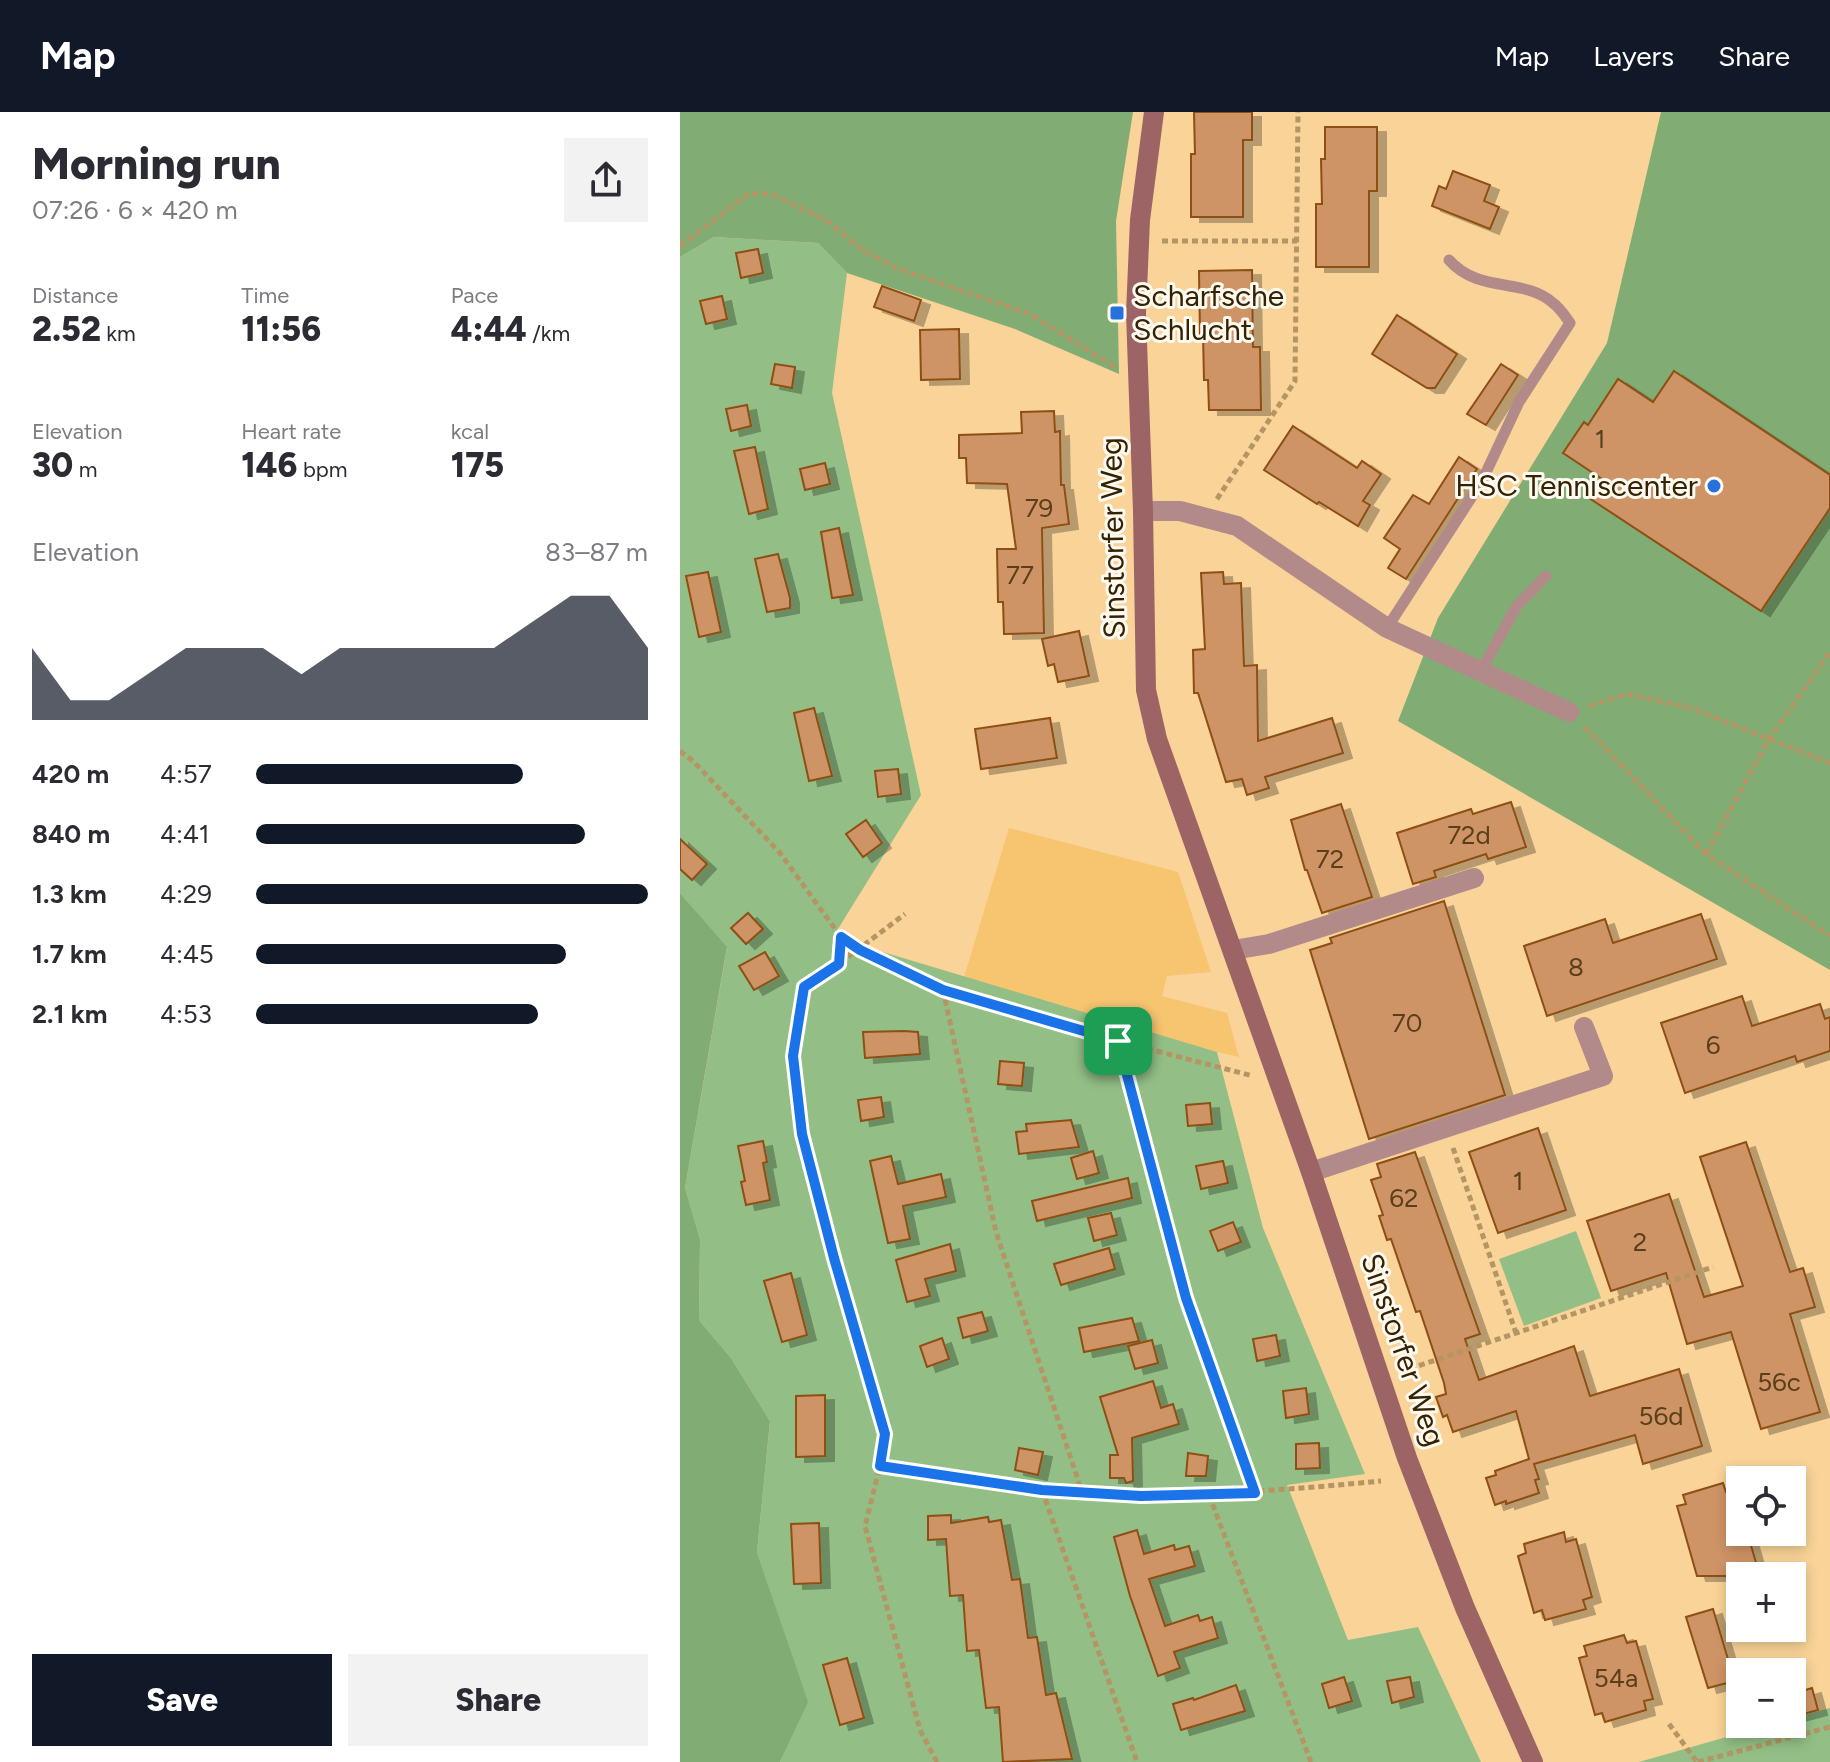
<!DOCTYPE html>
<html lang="en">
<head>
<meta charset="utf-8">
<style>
	:root { --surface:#fff; --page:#f2f2f3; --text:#2b2b33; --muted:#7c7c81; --accent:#111827 }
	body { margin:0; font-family:Figtree,sans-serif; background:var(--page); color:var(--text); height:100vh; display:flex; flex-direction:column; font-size:30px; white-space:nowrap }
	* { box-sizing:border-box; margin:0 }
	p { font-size:26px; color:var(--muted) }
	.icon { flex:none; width:44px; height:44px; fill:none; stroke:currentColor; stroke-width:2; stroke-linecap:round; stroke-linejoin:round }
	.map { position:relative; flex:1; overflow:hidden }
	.sheet { display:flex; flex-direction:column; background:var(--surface); width:680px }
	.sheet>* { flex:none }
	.tools { position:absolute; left:1046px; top:1354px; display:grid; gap:16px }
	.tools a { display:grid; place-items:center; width:80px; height:80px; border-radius:0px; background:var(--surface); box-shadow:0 4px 12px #0003; font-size:40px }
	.pin { position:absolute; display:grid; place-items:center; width:68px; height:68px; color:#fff; margin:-34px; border-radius:16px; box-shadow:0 4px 12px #0006 }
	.round { display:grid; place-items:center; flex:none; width:84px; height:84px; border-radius:0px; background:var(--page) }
	.headline { display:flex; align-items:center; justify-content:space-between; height:136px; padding:0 32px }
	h1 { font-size:44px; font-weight:800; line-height:60px }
	.stats { display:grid; grid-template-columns:repeat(3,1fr); gap:12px; height:136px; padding:8px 32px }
	.stats div { display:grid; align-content:center }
	.stats b { font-size:34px; font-weight:800 }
	.stats small { font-size:22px; font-weight:400 }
	.stats p { font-size:22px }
	.chart { height:224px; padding:16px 32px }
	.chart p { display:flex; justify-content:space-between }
	.chart svg { width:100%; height:144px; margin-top:8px; fill:var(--accent); opacity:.7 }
	.primary-button { display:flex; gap:16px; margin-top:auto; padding:16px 32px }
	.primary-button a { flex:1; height:92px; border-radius:0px; background:var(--accent); color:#fff; font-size:32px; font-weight:800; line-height:92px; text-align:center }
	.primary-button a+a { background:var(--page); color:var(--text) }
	ul { padding:0 32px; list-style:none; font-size:26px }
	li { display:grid; grid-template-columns:128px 96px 1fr; align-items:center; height:60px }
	li i { height:20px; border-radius:10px; background:var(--accent) }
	header { display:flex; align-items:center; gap:48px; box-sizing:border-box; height:112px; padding:0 40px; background:var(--accent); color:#fff }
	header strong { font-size:38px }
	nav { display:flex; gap:44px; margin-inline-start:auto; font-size:28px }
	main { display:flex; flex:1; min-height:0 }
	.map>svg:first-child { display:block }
	.built { fill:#f7c470 }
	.green { fill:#93bf86 }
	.forest { fill:#81ad74 }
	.building { fill:#cf9466; stroke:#8d4f13; stroke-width:2; filter:url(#shadow) }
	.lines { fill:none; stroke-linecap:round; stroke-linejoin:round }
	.path { stroke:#b49563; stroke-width:5; stroke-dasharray:6 4; stroke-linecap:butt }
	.lane { stroke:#b28a8a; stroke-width:11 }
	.street { stroke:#b28a8a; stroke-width:20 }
	.secondary { stroke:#9c6465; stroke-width:20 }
	.route-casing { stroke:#fff; stroke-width:16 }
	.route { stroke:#1a73e8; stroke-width:10 }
	.poi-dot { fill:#2771dd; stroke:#fefaf2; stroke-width:3 }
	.labels { text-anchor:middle; stroke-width:6; stroke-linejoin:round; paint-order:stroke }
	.number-label { font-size:26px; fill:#5b3e1a }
	.poi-label { font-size:30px; fill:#342201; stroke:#fefaf2; text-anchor:start }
	.street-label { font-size:30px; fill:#342201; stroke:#fefaf2 }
</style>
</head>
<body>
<header>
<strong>Map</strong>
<nav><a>Map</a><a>Layers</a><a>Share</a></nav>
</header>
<main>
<section class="sheet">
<div class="headline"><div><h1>Morning run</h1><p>07:26 · 6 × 420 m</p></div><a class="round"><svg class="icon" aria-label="share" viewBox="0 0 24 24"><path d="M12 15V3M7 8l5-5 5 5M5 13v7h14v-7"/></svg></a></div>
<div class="stats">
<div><p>Distance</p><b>2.52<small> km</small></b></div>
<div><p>Time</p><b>11:56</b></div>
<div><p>Pace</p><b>4:44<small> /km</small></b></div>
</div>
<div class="stats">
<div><p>Elevation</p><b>30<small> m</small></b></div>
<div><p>Heart rate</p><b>146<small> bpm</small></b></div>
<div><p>kcal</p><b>175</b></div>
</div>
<div class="chart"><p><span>Elevation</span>83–87 m</p>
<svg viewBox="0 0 160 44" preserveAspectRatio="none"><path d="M0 44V22L10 38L20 38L30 30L40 22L50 22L60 22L70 30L80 22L90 22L100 22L110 22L120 22L130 14L140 6L150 6L160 22V44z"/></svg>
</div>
<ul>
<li><b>420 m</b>4:57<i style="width:68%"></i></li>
<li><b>840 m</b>4:41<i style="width:84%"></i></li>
<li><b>1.3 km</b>4:29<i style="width:100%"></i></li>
<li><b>1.7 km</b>4:45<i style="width:79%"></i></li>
<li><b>2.1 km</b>4:53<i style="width:72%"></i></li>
</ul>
<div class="primary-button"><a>Save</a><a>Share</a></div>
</section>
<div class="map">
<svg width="1150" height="1650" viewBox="0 0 1150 1650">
	<defs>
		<filter id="shadow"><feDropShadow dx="9" dy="5" stdDeviation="0" flood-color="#0004"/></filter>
	</defs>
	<rect width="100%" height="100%" fill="#f9d398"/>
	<path class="built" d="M 329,716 L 498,760 L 531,860 L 487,864 L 482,884 L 547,901 L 559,945 L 423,913 L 282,872 Z"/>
	<g class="green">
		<path d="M 34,125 L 138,131 L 167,161 L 152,281 L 241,683 L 153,825 L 537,940 L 583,1116 L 685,1362 L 607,1373 L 668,1528 L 738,1515 L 801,1650 L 100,1650 L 127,1590 L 77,1440 L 90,1309 L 51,1246 L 19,1208 L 20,1127 L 5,1076 L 47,836 L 0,781 L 0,145 Z"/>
		<path d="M 896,1119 L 921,1186 L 844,1214 L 819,1147 Z"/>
		<path d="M 1150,1596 L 1150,1650 L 959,1650 L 1092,1612 L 1112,1612 L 1112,1606 Z"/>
	</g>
	<g class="forest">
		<path d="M 0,0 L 453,0 L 436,109 L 439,262 L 335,217 L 167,161 L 138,131 L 34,125 L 0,145 Z"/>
		<path d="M 981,0 L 1150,0 L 1150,858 L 718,609 L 758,506 L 927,231 Z"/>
		<path d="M 0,781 L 47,835 L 5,1076 L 20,1127 L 19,1208 L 51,1246 L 90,1309 L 77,1440 L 128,1590 L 100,1650 L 0,1650 Z"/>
	</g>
	<g class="building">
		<path d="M 514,0 L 572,0 L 572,28 L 563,28 L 563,105 L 511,105 L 511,42 L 515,42 Z"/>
		<path d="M 645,15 L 697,15 L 697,79 L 689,79 L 689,155 L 636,155 L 636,92 L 642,92 L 641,47 L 645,47 Z"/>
		<path d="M 773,59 L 810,73 L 804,89 L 819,95 L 810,117 L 752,94 L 759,74 L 766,77 Z"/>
		<path d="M 78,137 L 83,161 L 61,166 L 56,141 Z"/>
		<path d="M 572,158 L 573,235 L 580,235 L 581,298 L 529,298 L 528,268 L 524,268 L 523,222 L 520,222 L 519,159 Z"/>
		<path d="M 202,174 L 241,188 L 234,209 L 194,195 Z"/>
		<path d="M 42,184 L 47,207 L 26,212 L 20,189 Z"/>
		<path d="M 717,203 L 777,242 L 755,276 L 747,276 L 692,242 Z"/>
		<path d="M 279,217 L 280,267 L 241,268 L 240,218 Z"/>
		<path d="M 95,252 L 115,255 L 112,276 L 91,272 Z"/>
		<path d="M 821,252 L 838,263 L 806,313 L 787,302 Z"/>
		<path d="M 994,259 L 1150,363 L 1150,396 L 1081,499 L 909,386 L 922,367 L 883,341 L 904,310 L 908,313 L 938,267 L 973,290 Z"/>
		<path d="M 67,293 L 71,314 L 51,319 L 46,297 Z"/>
		<path d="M 374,299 L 375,320 L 380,319 L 381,373 L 384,373 L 389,412 L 362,416 L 364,521 L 324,522 L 323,490 L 318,490 L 317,437 L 336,437 L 327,372 L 287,371 L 286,346 L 279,346 L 279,323 L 342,321 L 341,300 Z"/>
		<path d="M 613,314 L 677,356 L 682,349 L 701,362 L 683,389 L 690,393 L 678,414 L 639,390 L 637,392 L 584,358 Z"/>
		<path d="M 75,335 L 88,397 L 69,402 L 54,339 Z"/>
		<path d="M 779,345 L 797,357 L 726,467 L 708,456 L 720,437 L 704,426 L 733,383 L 749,392 Z"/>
		<path d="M 145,351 L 150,372 L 125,378 L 120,357 Z"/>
		<path d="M 159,416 L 173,483 L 152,486 L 141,420 Z"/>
		<path d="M 98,442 L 110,486 L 110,496 L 87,500 L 75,447 Z"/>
		<path d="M 28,460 L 41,520 L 19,525 L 6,464 Z"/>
		<path d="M 543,460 L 544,472 L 561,471 L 564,554 L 577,553 L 578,629 L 652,606 L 663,641 L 585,665 L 589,676 L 567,683 L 562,667 L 546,670 L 518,581 L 514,581 L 513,538 L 525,537 L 521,461 Z"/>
		<path d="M 399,519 L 409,564 L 378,570 L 374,552 L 368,554 L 362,527 Z"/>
		<path d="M 134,596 L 152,664 L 129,669 L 114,601 Z"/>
		<path d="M 370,606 L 377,646 L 301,657 L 295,617 Z"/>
		<path d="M 218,657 L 221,682 L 198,685 L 195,659 Z"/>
		<path d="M 831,690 L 846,735 L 808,747 L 806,742 L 754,759 L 756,765 L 733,772 L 717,721 L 791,697 L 793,702 Z"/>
		<path d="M 661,692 L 692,785 L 642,801 L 627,758 L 625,758 L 611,708 Z"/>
		<path d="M 186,708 L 202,731 L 183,745 L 166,722 Z"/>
		<path d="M 0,727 L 27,752 L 12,768 L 0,757 Z"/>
		<path d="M 764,789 L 825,983 L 689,1027 L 630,838 L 652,831 L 650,826 Z"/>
		<path d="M 68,801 L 83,817 L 66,832 L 51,816 Z"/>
		<path d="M 1021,802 L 1037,847 L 867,904 L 844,834 L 925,807 L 933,831 Z"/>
		<path d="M 85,840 L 99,864 L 74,878 L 59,854 Z"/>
		<path d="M 1062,884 L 1072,914 L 1140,892 L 1145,907 L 1150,905 L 1150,939 L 1117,950 L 1115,944 L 1005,981 L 981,911 Z"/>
		<path d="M 224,919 L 238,920 L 240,942 L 185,946 L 183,920 Z"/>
		<path d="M 320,949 L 344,951 L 342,974 L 318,972 Z"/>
		<path d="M 201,985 L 204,1005 L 181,1009 L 178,988 Z"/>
		<path d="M 530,991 L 532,1012 L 508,1014 L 506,993 Z"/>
		<path d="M 391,1008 L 399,1035 L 339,1042 L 336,1020 L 347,1019 L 346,1012 Z"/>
		<path d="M 858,1016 L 886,1098 L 818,1121 L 789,1040 Z"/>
		<path d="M 83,1029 L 87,1050 L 83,1051 L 90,1088 L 66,1093 L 61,1070 L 65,1069 L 58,1034 Z"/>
		<path d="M 1066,1030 L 1110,1160 L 1123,1156 L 1135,1195 L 1110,1202 L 1140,1300 L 1081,1317 L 1051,1220 L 1007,1232 L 986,1161 L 931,1179 L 907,1109 L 989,1082 L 1024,1185 L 1063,1174 L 1020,1045 Z"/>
		<path d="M 413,1039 L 419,1061 L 397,1067 L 391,1046 Z"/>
		<path d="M 735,1040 L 800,1222 L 785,1227 L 799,1268 L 894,1234 L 910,1284 L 999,1257 L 1022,1334 L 963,1352 L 955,1323 L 854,1352 L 859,1367 L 855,1368 L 859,1381 L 826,1392 L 826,1389 L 815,1393 L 806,1366 L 816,1363 L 815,1359 L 849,1347 L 836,1299 L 773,1320 L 767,1303 L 763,1305 L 756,1285 L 766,1282 L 764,1271 L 740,1199 L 736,1200 L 711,1127 L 707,1128 L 699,1104 L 703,1103 L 691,1068 L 701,1065 L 697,1052 Z"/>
		<path d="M 211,1044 L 218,1072 L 261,1062 L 266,1085 L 223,1094 L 230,1127 L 208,1131 L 190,1049 Z"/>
		<path d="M 543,1049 L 548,1071 L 521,1077 L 516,1054 Z"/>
		<path d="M 448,1066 L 452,1086 L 357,1109 L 352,1089 Z"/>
		<path d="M 431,1101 L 437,1123 L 414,1129 L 408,1106 Z"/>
		<path d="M 553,1110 L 561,1130 L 538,1139 L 530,1119 Z"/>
		<path d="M 270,1132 L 276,1159 L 245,1167 L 250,1184 L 227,1190 L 216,1148 Z"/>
		<path d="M 429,1136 L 435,1157 L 381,1173 L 374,1152 Z"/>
		<path d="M 111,1161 L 127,1223 L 102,1230 L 84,1169 Z"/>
		<path d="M 302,1200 L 308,1219 L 283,1226 L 278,1206 Z"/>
		<path d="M 452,1206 L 459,1229 L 404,1240 L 399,1216 Z"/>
		<path d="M 596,1223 L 600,1244 L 577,1249 L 573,1227 Z"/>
		<path d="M 262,1226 L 269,1247 L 247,1255 L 240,1234 Z"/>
		<path d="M 472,1228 L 478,1251 L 455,1257 L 448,1234 Z"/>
		<path d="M 473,1269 L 481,1296 L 493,1292 L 499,1312 L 452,1326 L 453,1369 L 446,1371 L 444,1366 L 430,1366 L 430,1343 L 438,1343 L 420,1285 Z"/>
		<path d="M 626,1276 L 629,1302 L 606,1306 L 603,1279 Z"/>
		<path d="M 145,1283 L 145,1344 L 116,1345 L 116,1284 Z"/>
		<path d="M 639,1331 L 640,1356 L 616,1357 L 616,1332 Z"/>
		<path d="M 339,1336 L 363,1340 L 358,1363 L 335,1358 Z"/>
		<path d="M 508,1341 L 528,1344 L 526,1364 L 506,1364 Z"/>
		<path d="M 1043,1371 L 1046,1380 L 1055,1377 L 1060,1395 L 1060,1420 L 1067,1420 L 1080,1464 L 1017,1464 L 997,1394 L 1006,1392 L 1003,1383 Z"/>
		<path d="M 271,1403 L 271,1411 L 308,1405 L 309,1410 L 321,1408 L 332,1468 L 340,1467 L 348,1526 L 357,1525 L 366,1583 L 376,1581 L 392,1647 L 323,1650 L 319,1595 L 306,1596 L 299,1538 L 287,1539 L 283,1483 L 270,1484 L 266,1427 L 248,1428 L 248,1404 Z"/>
		<path d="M 139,1411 L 141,1471 L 114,1472 L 111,1412 Z"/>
		<path d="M 457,1418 L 464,1442 L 494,1433 L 495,1438 L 509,1434 L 515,1454 L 469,1467 L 485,1514 L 518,1503 L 520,1509 L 532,1505 L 538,1526 L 494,1540 L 500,1556 L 478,1564 L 450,1484 L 434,1425 Z"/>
		<path d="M 884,1420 L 886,1430 L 896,1427 L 912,1485 L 903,1488 L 906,1497 L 865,1508 L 862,1498 L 854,1501 L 838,1444 L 846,1441 L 844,1432 Z"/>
		<path d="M 1033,1497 L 1051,1557 L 1047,1558 L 1051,1570 L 1028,1576 L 1006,1505 Z"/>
		<path d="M 944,1523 L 947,1531 L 956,1529 L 973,1587 L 964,1589 L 966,1598 L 925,1610 L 922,1601 L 915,1603 L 899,1546 L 907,1544 L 904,1534 Z"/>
		<path d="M 167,1546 L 184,1606 L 160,1613 L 143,1553 Z"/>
		<path d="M 664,1565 L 672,1589 L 649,1596 L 642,1572 Z"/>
		<path d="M 730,1565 L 734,1585 L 712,1591 L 707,1569 Z"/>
		<path d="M 556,1573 L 565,1599 L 501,1618 L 493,1592 L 513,1586 L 514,1588 Z"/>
		<path d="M 1132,1576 L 1138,1598 L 1112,1605 L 1112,1582 Z"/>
	</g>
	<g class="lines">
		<g class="path">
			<path d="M 482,129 L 617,129"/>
			<path d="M 0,134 L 68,82 L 92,82 L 146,108 L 183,138 L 218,157 L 350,202 L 437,256"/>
			<path d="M 537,387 L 615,269 L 618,0"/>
			<path d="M 909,594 L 947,582 L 1011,596 L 1150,651"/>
			<path d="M 905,615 L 1026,742 L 1150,824"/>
			<path d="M 0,639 L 13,649 L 100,741 L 161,825 L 180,838 L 263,878 L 438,929 L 506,1186 L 575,1381"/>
			<path d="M 1026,742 L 1089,627 L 1150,540"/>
			<path d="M 161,825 L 159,852 L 124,875 L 113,944 L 122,1022 L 154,1146 L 205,1322 L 200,1354"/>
			<path d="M 160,851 L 225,802"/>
			<path d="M 263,878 L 316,1120 L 402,1380"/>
			<path d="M 438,929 L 573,964"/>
			<path d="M 773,1036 L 836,1221"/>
			<path d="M 720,1260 L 1033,1155"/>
			<path d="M 362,1378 L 457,1650"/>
			<path d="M 529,1383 L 631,1650"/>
			<path d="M 989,1612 L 1017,1650"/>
			<path d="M 257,1650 L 240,1618 L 185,1414 L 200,1354 C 255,1362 310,1374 364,1379 C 478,1387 588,1380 701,1369"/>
			<path d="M 1018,1650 L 1150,1615"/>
		</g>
		<g class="lane">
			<path d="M 707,516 L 802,369 L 839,290 L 890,211 C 885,204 880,196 873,191 C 844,165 799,182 769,148"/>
			<path d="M 801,559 L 836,495 L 866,464"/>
		</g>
		<g class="street">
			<path d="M 463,399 L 500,399 L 557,414 L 707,516 L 889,600"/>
			<path d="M 553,838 L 589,832 L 794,766"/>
			<path d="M 631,1060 L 923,964 L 904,915"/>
		</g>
		<path class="secondary" d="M 474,0 L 460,108 L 456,201 L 463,399 L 466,578 L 477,627 L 631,1060 L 727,1346 L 785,1496 L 853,1650"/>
	</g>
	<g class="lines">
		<g class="route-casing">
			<path id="route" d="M 161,825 L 180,838 L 263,878 L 438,929 L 506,1186 L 575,1381 L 461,1384 L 362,1378 L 200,1354 L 205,1322 L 154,1146 L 122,1022 L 113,944 L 124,875 L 159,852 Z"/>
		</g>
		<use href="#route" class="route"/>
	</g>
	<g class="poi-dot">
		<rect x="429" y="193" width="16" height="16" rx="4"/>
		<circle cx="1034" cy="374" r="8"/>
	</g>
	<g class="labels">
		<g class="number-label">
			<text x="920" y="336">1</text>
			<text x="359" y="405">79</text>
			<text x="340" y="472">77</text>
			<text x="789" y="732">72d</text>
			<text x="650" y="756">72</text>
			<text x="896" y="864">8</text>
			<text x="727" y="920">70</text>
			<text x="1033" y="942">6</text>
			<text x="838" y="1078">1</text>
			<text x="724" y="1095">62</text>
			<text x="960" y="1139">2</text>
			<text x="1099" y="1279">56c</text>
			<text x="981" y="1313">56d</text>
			<text x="936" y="1575">54a</text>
		</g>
		<g class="poi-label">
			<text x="453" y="194">Scharfsche<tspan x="453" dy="34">Schlucht</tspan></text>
			<text x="1018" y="384" text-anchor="end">HSC Tenniscenter</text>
		</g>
		<g class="street-label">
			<text transform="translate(433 426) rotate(-91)" y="10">Sinstorfer Weg</text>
			<text transform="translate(723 1238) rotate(71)" y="10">Sinstorfer Weg</text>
		</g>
	</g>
</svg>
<div class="tools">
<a><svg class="icon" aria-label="locate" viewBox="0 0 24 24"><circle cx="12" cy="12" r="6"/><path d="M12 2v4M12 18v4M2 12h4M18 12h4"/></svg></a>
<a>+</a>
<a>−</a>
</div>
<div class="pin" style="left:438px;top:929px;background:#1e9e55"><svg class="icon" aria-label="arrive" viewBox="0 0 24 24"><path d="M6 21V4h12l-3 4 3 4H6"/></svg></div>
</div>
</main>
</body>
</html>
